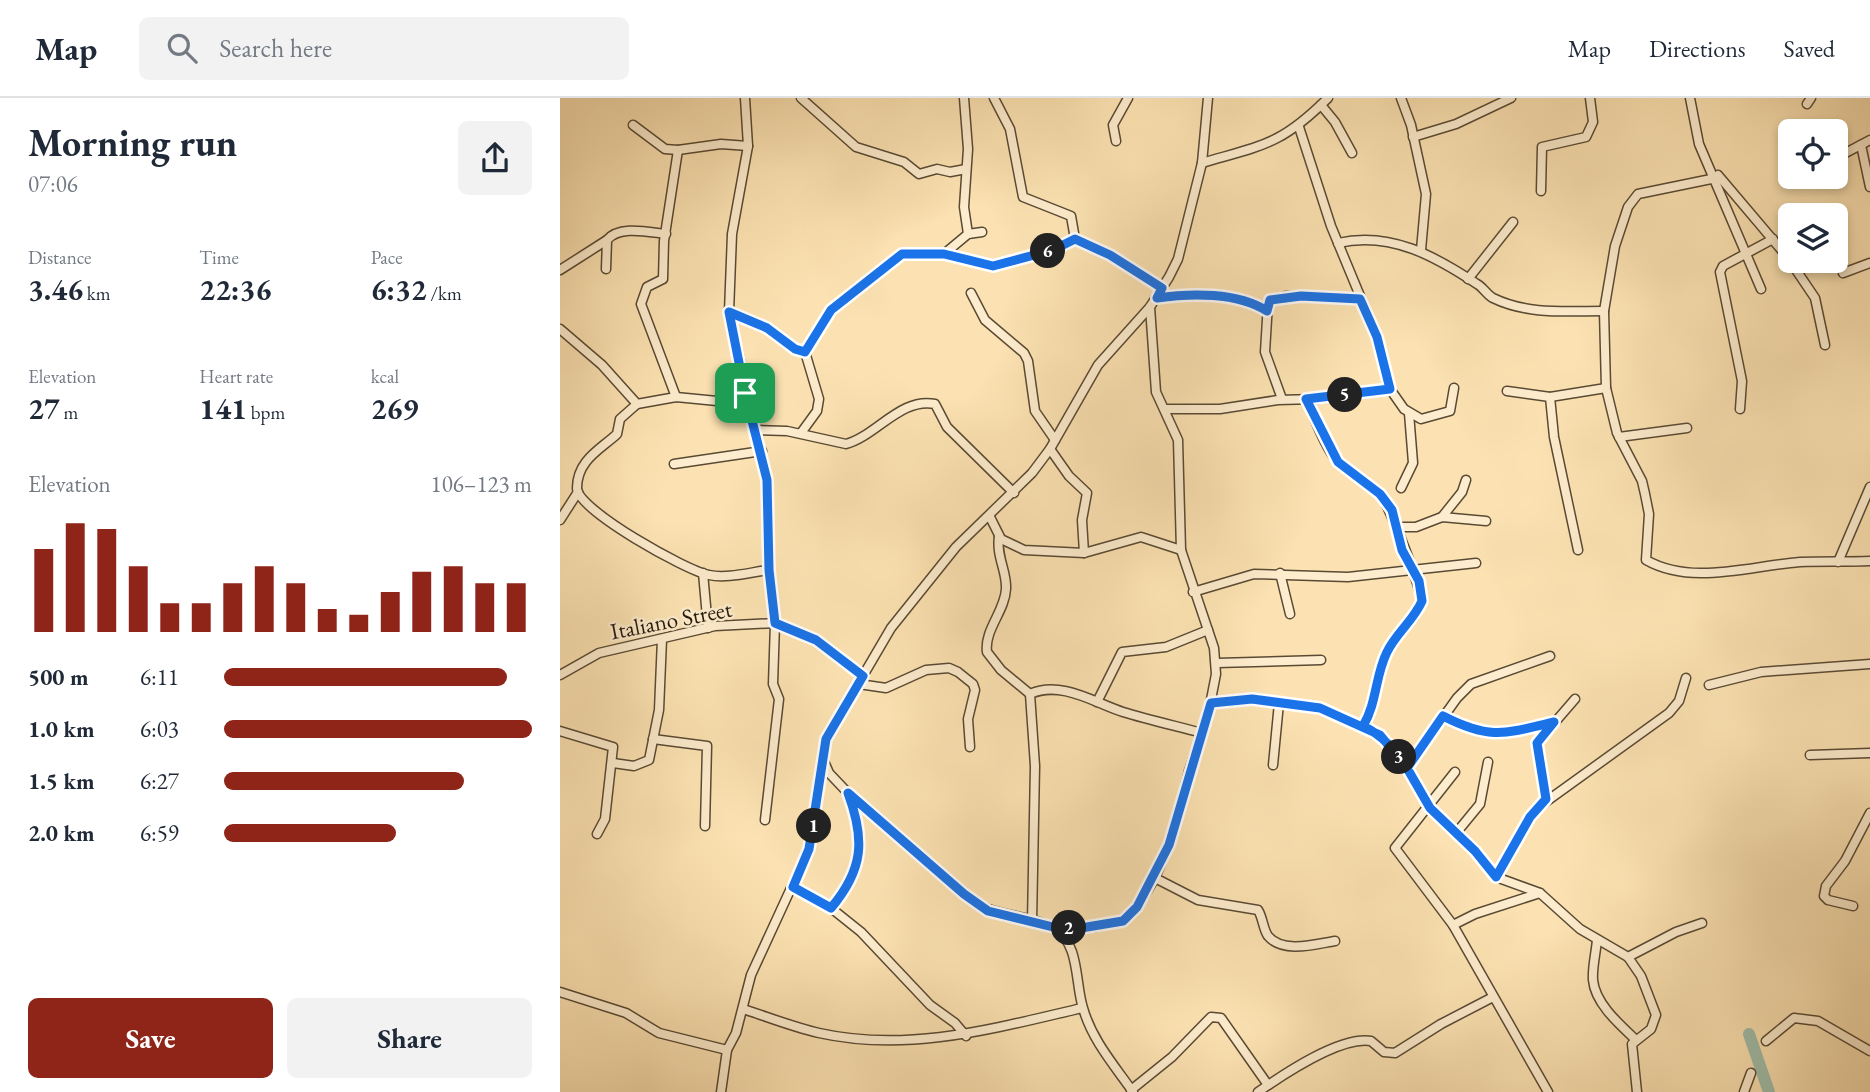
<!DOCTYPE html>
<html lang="en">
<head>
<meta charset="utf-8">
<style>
	:root { --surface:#fff; --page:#f2f2f3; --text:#1f2937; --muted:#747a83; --line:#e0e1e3; --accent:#8f2418 }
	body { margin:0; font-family:"EB Garamond",serif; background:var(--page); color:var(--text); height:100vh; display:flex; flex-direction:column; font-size:26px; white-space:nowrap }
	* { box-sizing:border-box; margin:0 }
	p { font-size:23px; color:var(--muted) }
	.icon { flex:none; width:38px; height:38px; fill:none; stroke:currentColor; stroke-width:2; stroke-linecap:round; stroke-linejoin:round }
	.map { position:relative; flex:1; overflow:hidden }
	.details { display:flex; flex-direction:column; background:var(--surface); width:560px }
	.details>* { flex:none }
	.buttons { position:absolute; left:1218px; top:21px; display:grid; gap:14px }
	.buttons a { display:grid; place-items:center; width:70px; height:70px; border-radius:10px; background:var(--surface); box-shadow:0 4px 10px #0003; font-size:35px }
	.pin { position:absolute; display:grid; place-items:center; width:60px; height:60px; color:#fff; margin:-30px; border-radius:14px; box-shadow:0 4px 10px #0006 }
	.km { position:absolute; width:35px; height:35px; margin:-18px; border-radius:50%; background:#222; color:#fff; font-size:19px; line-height:35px; text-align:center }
	.round { display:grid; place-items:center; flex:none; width:74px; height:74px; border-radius:10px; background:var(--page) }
	.headline { display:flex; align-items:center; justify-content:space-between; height:119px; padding:0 28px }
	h1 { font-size:38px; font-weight:700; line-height:52px }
	.stats { display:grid; grid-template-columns:repeat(3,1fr); gap:10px; height:119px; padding:7px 28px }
	.stats div { display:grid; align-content:center }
	.stats b { font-size:30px; font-weight:700 }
	.stats small { font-size:19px; font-weight:400 }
	.stats p { font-size:19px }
	.chart { height:196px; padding:14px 28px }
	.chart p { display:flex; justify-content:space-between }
	.chart svg { width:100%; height:126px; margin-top:7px; stroke:var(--accent); stroke-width:6 }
	.action { display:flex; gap:14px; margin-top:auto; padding:14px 28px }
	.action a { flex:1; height:80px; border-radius:10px; background:var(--accent); color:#fff; font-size:28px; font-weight:700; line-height:80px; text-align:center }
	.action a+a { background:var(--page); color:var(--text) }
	ul { padding:0 28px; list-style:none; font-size:23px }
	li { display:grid; grid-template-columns:112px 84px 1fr; align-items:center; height:52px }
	li i { height:18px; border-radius:9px; background:var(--accent) }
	header { display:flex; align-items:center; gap:42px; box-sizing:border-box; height:98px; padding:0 35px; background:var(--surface); border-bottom:2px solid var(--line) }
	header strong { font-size:33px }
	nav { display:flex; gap:38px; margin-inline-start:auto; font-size:24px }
	.search { width:490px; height:63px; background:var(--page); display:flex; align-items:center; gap:18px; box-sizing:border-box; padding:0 24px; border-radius:10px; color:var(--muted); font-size:26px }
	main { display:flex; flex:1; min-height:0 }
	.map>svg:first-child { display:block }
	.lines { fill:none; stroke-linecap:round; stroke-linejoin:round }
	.river { stroke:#9fbeaa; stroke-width:12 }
	.minor-casing { stroke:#594a34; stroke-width:11 }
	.minor { stroke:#fdeccd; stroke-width:8 }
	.route-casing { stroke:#fff; stroke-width:14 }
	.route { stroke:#1a73e8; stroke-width:9 }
	.labels { text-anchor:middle; stroke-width:5; stroke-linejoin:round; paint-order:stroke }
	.street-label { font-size:23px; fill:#23180a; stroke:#fdeccd }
</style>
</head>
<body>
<header>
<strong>Map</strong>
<div class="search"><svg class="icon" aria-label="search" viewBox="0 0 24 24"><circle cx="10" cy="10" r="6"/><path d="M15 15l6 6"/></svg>Search here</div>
<nav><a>Map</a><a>Directions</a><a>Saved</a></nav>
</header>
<main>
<section class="details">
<div class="headline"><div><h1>Morning run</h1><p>07:06</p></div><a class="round"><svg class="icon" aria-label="share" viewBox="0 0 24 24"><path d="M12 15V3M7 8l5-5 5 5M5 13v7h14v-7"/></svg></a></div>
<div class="stats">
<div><p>Distance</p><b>3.46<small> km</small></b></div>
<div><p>Time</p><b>22:36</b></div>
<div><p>Pace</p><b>6:32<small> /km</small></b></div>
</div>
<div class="stats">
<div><p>Elevation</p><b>27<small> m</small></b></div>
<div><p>Heart rate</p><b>141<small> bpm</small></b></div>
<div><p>kcal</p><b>269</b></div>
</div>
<div class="chart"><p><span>Elevation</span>106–123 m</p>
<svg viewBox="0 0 160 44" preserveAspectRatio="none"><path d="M5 44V15M15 44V6M25 44V8M35 44V21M45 44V34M55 44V34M65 44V27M75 44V21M85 44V27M95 44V36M105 44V38M115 44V30M125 44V23M135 44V21M145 44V27M155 44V27"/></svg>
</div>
<ul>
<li><b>500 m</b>6:11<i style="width:92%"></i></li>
<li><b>1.0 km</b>6:03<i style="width:100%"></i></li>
<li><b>1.5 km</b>6:27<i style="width:78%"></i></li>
<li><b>2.0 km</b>6:59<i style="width:56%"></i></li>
</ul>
<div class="action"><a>Save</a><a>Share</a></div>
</section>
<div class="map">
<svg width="1310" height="994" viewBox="0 0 1310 994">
	<rect width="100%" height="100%" fill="#fce2b2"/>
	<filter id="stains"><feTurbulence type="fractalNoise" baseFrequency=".00286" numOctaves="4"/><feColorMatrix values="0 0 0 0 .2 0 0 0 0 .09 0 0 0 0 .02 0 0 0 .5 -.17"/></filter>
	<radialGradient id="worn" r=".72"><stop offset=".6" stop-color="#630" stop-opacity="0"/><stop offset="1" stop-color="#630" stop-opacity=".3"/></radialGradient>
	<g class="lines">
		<path class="river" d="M 1189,936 L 1209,994"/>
		<g class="minor-casing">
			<g id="minor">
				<path d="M 185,0 L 188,48 L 172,136 L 169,214 L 207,382 L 209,472 L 215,525 L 213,586 L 219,601 L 205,722"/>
				<path d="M 241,0 L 296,49 L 344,64 L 359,76 L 377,71 L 390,74 L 406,71"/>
				<path d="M 404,0 L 408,51 L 404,109 L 408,136"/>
				<path d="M 434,0 L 450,31 L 463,99 L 511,118 L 515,141"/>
				<path d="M 841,0 L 851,27 L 866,96 L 861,152"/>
				<path d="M 1130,0 L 1139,46 L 1201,191"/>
				<path d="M 1247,6 L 1251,0"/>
				<path d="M 761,7 L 775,24 L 792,55"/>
				<path d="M 73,27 L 105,51 L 118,52 L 161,46 L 188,48"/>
				<path d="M 739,29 L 771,128 L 817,239 L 830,291 L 844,311 L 861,321 L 890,313 L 894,290"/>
				<path d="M 853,39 L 896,26 L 951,0"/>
				<path d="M 556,43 L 553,27 L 568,0"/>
				<path d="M 1301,47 L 1310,89"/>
				<path d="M 1276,60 L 1310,42"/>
				<path d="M 642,65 C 703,47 721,47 768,0"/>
				<path d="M 1158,77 L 1230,162"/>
				<path d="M 1156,80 L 1078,96 L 1068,109 L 1055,148 L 1044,213 L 1046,290 L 1057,335 L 1082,383 L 1085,396 L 1089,416 L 1086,462 C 1132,488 1189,468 1240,464 C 1263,463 1287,464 1310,463"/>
				<path d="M 1239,80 L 1241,79"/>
				<path d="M 981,93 L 982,49 L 1026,39 L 1033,24 L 1030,0"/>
				<path d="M 778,145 C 830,133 875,158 917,186 C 923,189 927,197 933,200 C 968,217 1006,213 1044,213"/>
				<path d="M 384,156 L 408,136 L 422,134"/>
				<path d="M 1230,163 L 1255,200 L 1265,247"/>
				<path d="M 46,171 L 47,142 C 59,127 88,134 106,136"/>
				<path d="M 0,172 L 47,142"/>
				<path d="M 1283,175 L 1310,165"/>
				<path d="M 908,181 L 953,124"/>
				<path d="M 411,195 L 425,222 L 464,255 L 468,263 L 475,313 L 495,342"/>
				<path d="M 597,200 C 631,195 677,194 707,213"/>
				<path d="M 169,214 L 207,230 L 235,252 L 245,254 L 271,212 L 342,156 L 384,156 L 433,168 L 493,152 L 515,141 L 550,157 L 602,190"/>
				<path d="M 0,231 L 42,267 L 77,306 L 60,321 L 57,336 C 41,351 17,362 17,390 C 17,412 127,473 149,477 C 167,481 191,474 209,472"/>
				<path d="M 947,293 L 990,299"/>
				<path d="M 116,299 L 81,206 L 87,189 L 103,181 L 104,143 L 118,52"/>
				<path d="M 722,301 L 705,254 L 708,205 L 726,198 L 800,201"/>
				<path d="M 746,301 C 755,320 762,343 774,359 C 785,375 806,382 820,396 C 828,404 864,496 861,504 C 857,522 836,536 828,552 C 815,577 817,605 803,628"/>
				<path d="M 77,306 L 116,299 L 157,303 L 185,295"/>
				<path d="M 605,311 L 660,311 L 718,302 L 756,301 L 830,291"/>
				<path d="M 1180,311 L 1182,283 L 1160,174 L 1163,168 L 1213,141"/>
				<path d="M 196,332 L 227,333 L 286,346 C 316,338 341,299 375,306 L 387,329 L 454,395"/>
				<path d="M 241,335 L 257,313 L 259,301 L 245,254"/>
				<path d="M 1059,339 L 1127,330"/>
				<path d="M 490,351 L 509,378 L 527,395 L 522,422 L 524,455"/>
				<path d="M 114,366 L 202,353"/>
				<path d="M 841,390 L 853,365 L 849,315"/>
				<path d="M 430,419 L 441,441 L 464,452 L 524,455 L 581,439 L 621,452"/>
				<path d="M 882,419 L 902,394 L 906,382"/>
				<path d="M 0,422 L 18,394"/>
				<path d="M 837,429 L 856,429 L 882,419 L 926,423"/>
				<path d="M 439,438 C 436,459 447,473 446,491 C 445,513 424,532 427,554 L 441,572 L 470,596"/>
				<path d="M 1018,452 L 994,339 L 990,299 L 1046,290"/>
				<path d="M 1278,464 L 1310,389"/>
				<path d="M 143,475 L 148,530"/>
				<path d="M 720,475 L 730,516"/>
				<path d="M 633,494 L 694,476 L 788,479 L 916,465"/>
				<path d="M 657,565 L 761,562"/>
				<path d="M 0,577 L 39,555 L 155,528 L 215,525 L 256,542 L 304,578"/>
				<path d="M 299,586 L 326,590 L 366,572 L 389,570 L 398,574 L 413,586 L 415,592 L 408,621 L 410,649"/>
				<path d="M 1149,587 L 1201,574 L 1310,566"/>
				<path d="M 537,604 L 562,554 L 606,549 L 648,532"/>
				<path d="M 651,605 L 692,601 L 760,610 L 820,637 L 847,670 L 870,710 L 897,734 L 936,779 L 980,795 L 1020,831 L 1068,859 L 1081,878 L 1096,917 L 1091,931 L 1072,946 L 1077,994"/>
				<path d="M 883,618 C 930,642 944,636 994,624"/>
				<path d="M 0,633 L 53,649 L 45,721 L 37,736"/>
				<path d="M 93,641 L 147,648 L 145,728"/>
				<path d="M 1250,657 L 1310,655"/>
				<path d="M 263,661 L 269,675 L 288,695 L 418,807 C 441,819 473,817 495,831 C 520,846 515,886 523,910 C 532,942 554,967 573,994"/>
				<path d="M 53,665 L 74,668 L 89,662 L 99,612 L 102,541"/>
				<path d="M 713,667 L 719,605"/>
				<path d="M 847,670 L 897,600 L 911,586 L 990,558"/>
				<path d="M 895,674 L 835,750 L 893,827 L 988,994"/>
				<path d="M 986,701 L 977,645 L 1015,601"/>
				<path d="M 897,734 L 920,706 L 928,664"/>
				<path d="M 936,779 L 970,719 L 980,708 L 1109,615 L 1119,603 L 1126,580"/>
				<path d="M 595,780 L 638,802 L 698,812 C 703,820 703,831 708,838 C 723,856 756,846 775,843"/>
				<path d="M 233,788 L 271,810 L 301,834 L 370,907 L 395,925 L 406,938"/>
				<path d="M 1293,808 L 1268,802 L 1264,798 L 1266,788 L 1285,763 L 1310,715"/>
				<path d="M 271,810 C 304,771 305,742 288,695"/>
				<path d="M 472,824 L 475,668 L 470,596 C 501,582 535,605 563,614 C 589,622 616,628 642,635"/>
				<path d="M 893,827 L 915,816 L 980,795"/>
				<path d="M 493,829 L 536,829 L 563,823 L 577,809 L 595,780 L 613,737 L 629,673 L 648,617 L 656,576 L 654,550 L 621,452 L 618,342 L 596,294 L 590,209"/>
				<path d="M 1037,842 C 1036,854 1032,870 1033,882 C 1035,905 1059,926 1075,941"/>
				<path d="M 1068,859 L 1116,834 L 1142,825"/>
				<path d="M 0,894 L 66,915 L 99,935 L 167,952"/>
				<path d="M 183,911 C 208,919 233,929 259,935 C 349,955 436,930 522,910"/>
				<path d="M 1206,943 L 1234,920 L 1258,923 L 1310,953"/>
				<path d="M 571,992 L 612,959 L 651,919 L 661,920 L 708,987"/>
				<path d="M 161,994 L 167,952 L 176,935 L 191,877 L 249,751 L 266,641 L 331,530 L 396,449 L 472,375 L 490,351 L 538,267 L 590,209 L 609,179 L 618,161 L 642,65 L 648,0"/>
				<path d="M 698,994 C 724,976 780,938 811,943 L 824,954 L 835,955 L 881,926 L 933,899"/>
				<path d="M 1184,994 L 1191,975"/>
			</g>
		</g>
		<use href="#minor" class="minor"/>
	</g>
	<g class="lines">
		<g class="route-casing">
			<path id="route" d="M 185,295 L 207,382 L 209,472 L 215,525 L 256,542 L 303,578 L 266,641 L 249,751 L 233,789 L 271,810 C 304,771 305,741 288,695 L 404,796 L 428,813 L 493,829 L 515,831 L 563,823 L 577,809 L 609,747 L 651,605 L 692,601 L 760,610 L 820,637 L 847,670 L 870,710 L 915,753 L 936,779 L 970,719 L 986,701 L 977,645 L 994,624 C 944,636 930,642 883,618 L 847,670 C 834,652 824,638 803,628 C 817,605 815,578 827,554 C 836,535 854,522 862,503 L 859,483 L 842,452 L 832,412 L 820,396 L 778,364 L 746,301 L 830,291 L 817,239 L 800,201 L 741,198 L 710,202 L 707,213 C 677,194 631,195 597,200 L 602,190 L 550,157 L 515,141 L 493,152 L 433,168 L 384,156 L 342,156 L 271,212 L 245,254 L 235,251 L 207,230 L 169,214 L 185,295"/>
		</g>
		<use href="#route" class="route"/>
	</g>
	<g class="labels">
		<g class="street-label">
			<text transform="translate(111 522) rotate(-11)" y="8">Italiano Street</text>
		</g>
	</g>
	<rect width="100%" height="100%" filter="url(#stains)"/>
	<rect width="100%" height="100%" fill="url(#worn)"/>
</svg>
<div class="buttons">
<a><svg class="icon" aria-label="locate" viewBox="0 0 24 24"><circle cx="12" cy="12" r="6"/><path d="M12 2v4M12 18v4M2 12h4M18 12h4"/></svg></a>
<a><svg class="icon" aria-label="layers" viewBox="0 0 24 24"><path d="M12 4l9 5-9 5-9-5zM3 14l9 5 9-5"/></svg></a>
</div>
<div class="pin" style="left:185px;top:295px;background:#1e9e55"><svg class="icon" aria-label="arrive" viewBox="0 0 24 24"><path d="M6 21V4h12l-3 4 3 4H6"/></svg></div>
<b class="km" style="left:254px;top:728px">1</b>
<b class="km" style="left:509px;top:830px">2</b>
<b class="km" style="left:839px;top:659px">3</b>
<b class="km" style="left:785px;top:297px">5</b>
<b class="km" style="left:488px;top:153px">6</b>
</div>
</main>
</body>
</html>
